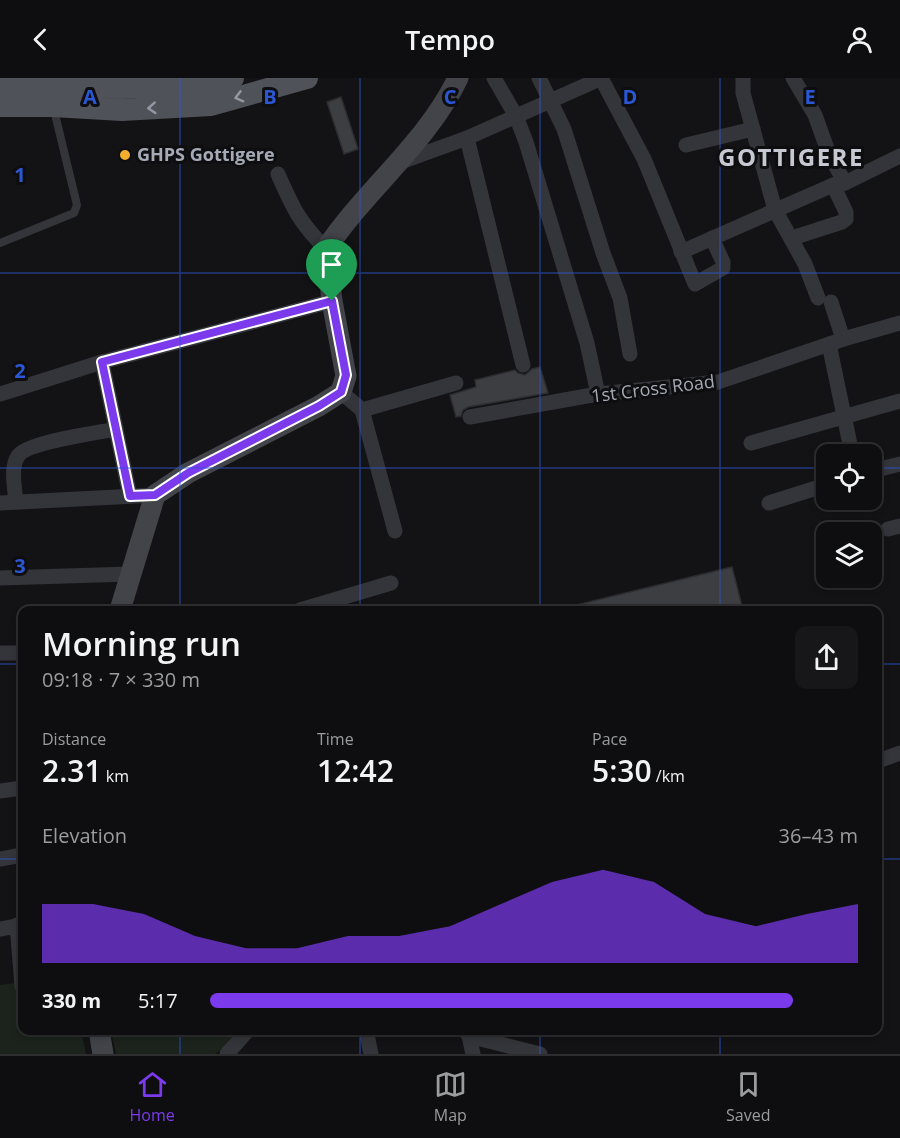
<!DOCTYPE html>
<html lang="en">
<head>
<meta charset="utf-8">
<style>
	:root { --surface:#0e0e10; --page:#171719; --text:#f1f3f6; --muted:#9b9c9f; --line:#2e2e30; --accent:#7c3aed }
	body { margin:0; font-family:"Open Sans",sans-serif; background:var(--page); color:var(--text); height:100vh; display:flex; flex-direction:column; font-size:22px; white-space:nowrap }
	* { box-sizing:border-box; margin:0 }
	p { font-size:20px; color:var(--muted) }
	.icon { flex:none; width:33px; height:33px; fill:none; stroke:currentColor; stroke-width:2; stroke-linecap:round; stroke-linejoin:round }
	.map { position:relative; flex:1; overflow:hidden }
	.sheet { position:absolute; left:18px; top:528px; width:864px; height:429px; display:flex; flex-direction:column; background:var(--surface); border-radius:12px; box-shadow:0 3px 9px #0003,0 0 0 2px var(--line) }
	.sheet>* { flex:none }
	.controls { position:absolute; left:816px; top:366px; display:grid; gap:12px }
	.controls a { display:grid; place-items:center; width:66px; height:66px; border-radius:12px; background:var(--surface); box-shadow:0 3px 9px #0003,0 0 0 2px var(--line); font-size:30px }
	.pin { position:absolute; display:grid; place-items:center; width:51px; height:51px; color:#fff; margin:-62px -26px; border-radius:50% 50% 50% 0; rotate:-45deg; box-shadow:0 0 6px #0007 }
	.pin .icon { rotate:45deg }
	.round { display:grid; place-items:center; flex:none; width:63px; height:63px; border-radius:12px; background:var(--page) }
	.overview { display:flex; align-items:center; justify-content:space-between; height:102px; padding:0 24px }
	h1 { font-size:33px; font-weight:600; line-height:45px }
	.metrics { display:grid; grid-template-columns:repeat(3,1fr); gap:9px; height:102px; padding:6px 24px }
	.metrics div { display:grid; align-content:center }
	.metrics b { font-size:30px; font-weight:600 }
	.metrics small { font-size:16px; font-weight:400 }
	.metrics p { font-size:16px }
	.chart { height:168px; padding:12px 24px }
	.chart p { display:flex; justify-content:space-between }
	.chart svg { width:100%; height:108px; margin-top:6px; fill:var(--accent); opacity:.7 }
	ul { padding:0 24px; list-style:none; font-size:20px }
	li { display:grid; grid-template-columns:96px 72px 1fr; align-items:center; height:45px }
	li i { height:15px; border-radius:8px; background:var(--accent) }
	header { display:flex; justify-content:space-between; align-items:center; height:78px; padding:0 24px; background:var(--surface); font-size:27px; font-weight:600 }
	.dock { display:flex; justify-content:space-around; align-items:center; height:84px; border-top:2px solid var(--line); background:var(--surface); font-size:16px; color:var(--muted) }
	.dock a { display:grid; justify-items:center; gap:3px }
	.dock .active { color:var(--accent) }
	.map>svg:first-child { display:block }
	.green { fill:#1b231c }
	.building { fill:#3d3e42; stroke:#2d2d31; stroke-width:1.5 }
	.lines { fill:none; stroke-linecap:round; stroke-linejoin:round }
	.lane { stroke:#34353a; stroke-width:8 }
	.street { stroke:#34353a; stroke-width:15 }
	.secondary { stroke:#42444a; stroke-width:21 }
	.primary { stroke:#505259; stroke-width:22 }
	.oneway { stroke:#9498a3 }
	.route-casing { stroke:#fff; stroke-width:12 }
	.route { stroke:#7c3aed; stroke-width:8 }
	.grid { fill:none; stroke:#2b57d5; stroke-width:1.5; stroke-opacity:0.55 }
	.poi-dot { fill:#f4ad2c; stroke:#0e0e10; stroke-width:2 }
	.labels { text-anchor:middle; stroke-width:6; stroke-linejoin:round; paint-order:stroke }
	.poi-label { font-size:18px; font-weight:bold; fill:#a5aab6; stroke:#0e0e10; text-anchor:start }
	.street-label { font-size:18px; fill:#a5aab6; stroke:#0e0e10 }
	.district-label { font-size:24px; font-weight:bold; letter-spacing:1.5px; fill:#c6c9d2; stroke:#0e0e10 }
	.grid-label { font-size:20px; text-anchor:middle; font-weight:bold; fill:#2b57d5; stroke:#0e0e10; stroke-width:6; stroke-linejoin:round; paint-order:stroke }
</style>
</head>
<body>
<header><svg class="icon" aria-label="back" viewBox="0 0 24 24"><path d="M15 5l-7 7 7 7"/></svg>Tempo<svg class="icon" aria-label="person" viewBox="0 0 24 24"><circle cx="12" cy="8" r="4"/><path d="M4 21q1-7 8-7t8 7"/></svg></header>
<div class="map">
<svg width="900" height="976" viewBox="0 0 900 976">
	<rect width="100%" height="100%" fill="#131315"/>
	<g class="green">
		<path d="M 22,904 L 22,952 L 81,953 L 86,976 L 0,976 L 0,907 Z"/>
		<path d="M 111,953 L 236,953 L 221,972 L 215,976 L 116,976 Z"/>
	</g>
	<g class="building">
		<path d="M 341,19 L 358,71 L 344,76 L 327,24 Z"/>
		<path d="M 540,289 L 548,315 L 468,329 L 463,332 L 461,338 L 456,339 L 450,317 L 476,309 L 475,302 L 515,292 L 518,295 L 525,297 L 532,291 Z"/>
		<path d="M 732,489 L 743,532 L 572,532 L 572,528 Z"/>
	</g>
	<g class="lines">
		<path class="lane" d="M 0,165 L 74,135 L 77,127 L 54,32"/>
		<g class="street">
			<path d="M 494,0 L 516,38 L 526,64 L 587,265 L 598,316"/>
			<path d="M 539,0 L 564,51 L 603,175 L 620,220 L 630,276"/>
			<path d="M 601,0 L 644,81 L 695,206 L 723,190 L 723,184 L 712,160"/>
			<path d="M 743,0 L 743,15 L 775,132 L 805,186 L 818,220"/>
			<path d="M 467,60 L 523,287"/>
			<path d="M 686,67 L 753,51"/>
			<path d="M 398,85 L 467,60 L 602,0"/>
			<path d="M 278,96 C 293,130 299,144 326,171"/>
			<path d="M 845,105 L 900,78"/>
			<path d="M 792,160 L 842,144 L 846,141 L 846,134 L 833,107"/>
			<path d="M 681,174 L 833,107 L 845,105 L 829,76 L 815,37 L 793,0"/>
			<path d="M 831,224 L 843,261"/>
			<path d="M 829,266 L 852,376"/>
			<path d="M 102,284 L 130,418"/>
			<path d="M 341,314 L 362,332 L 456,305"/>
			<path d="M 0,316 L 102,284 L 332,223"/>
			<path d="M 362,332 L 395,453"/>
			<path d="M 470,339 L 598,316 L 718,304 L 847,260 L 900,245"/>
			<path d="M 751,365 L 900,323"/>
			<path d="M 872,393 L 900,386"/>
			<path d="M 16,424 C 15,411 10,390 18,378 C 27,364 97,355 116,351"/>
			<path d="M 0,425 L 155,417"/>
			<path d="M 769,425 L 826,407"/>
			<path d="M 888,451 L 900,448"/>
			<path d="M 0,500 L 131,496"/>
			<path d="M 300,532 L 391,505"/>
			<path d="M 0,575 L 22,575"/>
			<path d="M 878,683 L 900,675"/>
			<path d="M 0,713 L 22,710"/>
			<path d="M 0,781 L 22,777"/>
			<path d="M 17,847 L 22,908"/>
			<path d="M 0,851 L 22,847"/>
			<path d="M 366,952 L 371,976"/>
			<path d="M 465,952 L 469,958 L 540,976"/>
			<path d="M 469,958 L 473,976"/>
			<path d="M 227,976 L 248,952"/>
		</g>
		<g class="secondary">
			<path d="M 120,532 L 155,417 L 188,395 L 319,328 L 341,314 L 346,298 L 332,223 L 326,171 C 366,111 427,65 458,0"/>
			<path d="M 99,952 L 103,976"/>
		</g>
		<g class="primary">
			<path d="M 0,7 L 120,10 L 206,8 L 233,0"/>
			<path d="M 0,28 L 53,28 L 122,32 L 211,27 L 307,0"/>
		</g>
	</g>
	<defs><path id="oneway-chevron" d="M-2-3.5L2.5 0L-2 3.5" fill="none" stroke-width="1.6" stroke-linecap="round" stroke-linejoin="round" transform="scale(1.5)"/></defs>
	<g class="oneway">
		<use href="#oneway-chevron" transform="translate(239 19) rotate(165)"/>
		<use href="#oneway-chevron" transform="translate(152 30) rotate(176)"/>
	</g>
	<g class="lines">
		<g class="route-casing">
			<path id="route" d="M 332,223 L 346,297 L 341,314 L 319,328 L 188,395 L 155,417 L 130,418 L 102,284 Z"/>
		</g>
		<use href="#route" class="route"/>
	</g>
	<path class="grid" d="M 180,0 L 180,532M 360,0 L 360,532M 540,0 L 540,532M 720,0 L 720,532M 0,195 L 900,195M 0,390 L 826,390M 872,390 L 900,390M 0,586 L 22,586M 878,586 L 900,586M 0,781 L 22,781M 878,781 L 900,781M 180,952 L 180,976M 360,952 L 360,976M 540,952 L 540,976M 720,952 L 720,976"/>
	<circle class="poi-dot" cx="125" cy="77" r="6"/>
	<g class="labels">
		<g class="poi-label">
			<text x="137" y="83">GHPS Gottigere</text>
		</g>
		<g class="street-label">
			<text transform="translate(653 311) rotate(-7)" y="6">1st Cross Road</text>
		</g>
		<g class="district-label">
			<text x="791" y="88">GOTTIGERE</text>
		</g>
	</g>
	<g class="grid-label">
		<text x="90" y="26">A</text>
		<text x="270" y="26">B</text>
		<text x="450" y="26">C</text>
		<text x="630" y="26">D</text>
		<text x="810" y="26">E</text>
		<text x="20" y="104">1</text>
		<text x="20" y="300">2</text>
		<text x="20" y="495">3</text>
	</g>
</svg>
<div class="controls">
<a><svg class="icon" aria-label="locate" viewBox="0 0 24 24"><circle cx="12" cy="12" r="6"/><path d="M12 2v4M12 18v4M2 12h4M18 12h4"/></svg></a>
<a><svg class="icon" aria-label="layers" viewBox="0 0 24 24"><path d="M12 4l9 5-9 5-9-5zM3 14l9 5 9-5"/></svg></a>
</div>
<div class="pin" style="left:332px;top:223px;background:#1e9e55"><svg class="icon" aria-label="arrive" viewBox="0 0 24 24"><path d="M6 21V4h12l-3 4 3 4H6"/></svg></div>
<section class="sheet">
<div class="overview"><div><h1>Morning run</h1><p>09:18 · 7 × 330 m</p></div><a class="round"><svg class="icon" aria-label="share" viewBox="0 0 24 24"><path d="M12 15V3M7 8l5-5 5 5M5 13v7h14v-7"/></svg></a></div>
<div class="metrics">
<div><p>Distance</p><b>2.31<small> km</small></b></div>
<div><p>Time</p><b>12:42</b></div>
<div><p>Pace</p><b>5:30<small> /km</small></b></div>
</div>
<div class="chart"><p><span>Elevation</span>36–43 m</p>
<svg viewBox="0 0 160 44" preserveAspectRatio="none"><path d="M0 44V20L10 20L20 24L30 33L40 38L50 38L60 33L70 33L80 29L90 20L100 11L110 6L120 11L130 24L140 29L150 24L160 20V44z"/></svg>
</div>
<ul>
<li><b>330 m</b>5:17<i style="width:90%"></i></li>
</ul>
</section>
</div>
<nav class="dock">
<a class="active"><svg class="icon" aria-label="home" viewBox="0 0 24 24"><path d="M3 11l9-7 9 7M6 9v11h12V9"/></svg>Home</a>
<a><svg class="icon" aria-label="map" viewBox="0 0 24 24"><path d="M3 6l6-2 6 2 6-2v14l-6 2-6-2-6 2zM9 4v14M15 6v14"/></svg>Map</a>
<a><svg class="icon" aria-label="saved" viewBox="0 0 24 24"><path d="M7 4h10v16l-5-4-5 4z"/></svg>Saved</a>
</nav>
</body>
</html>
